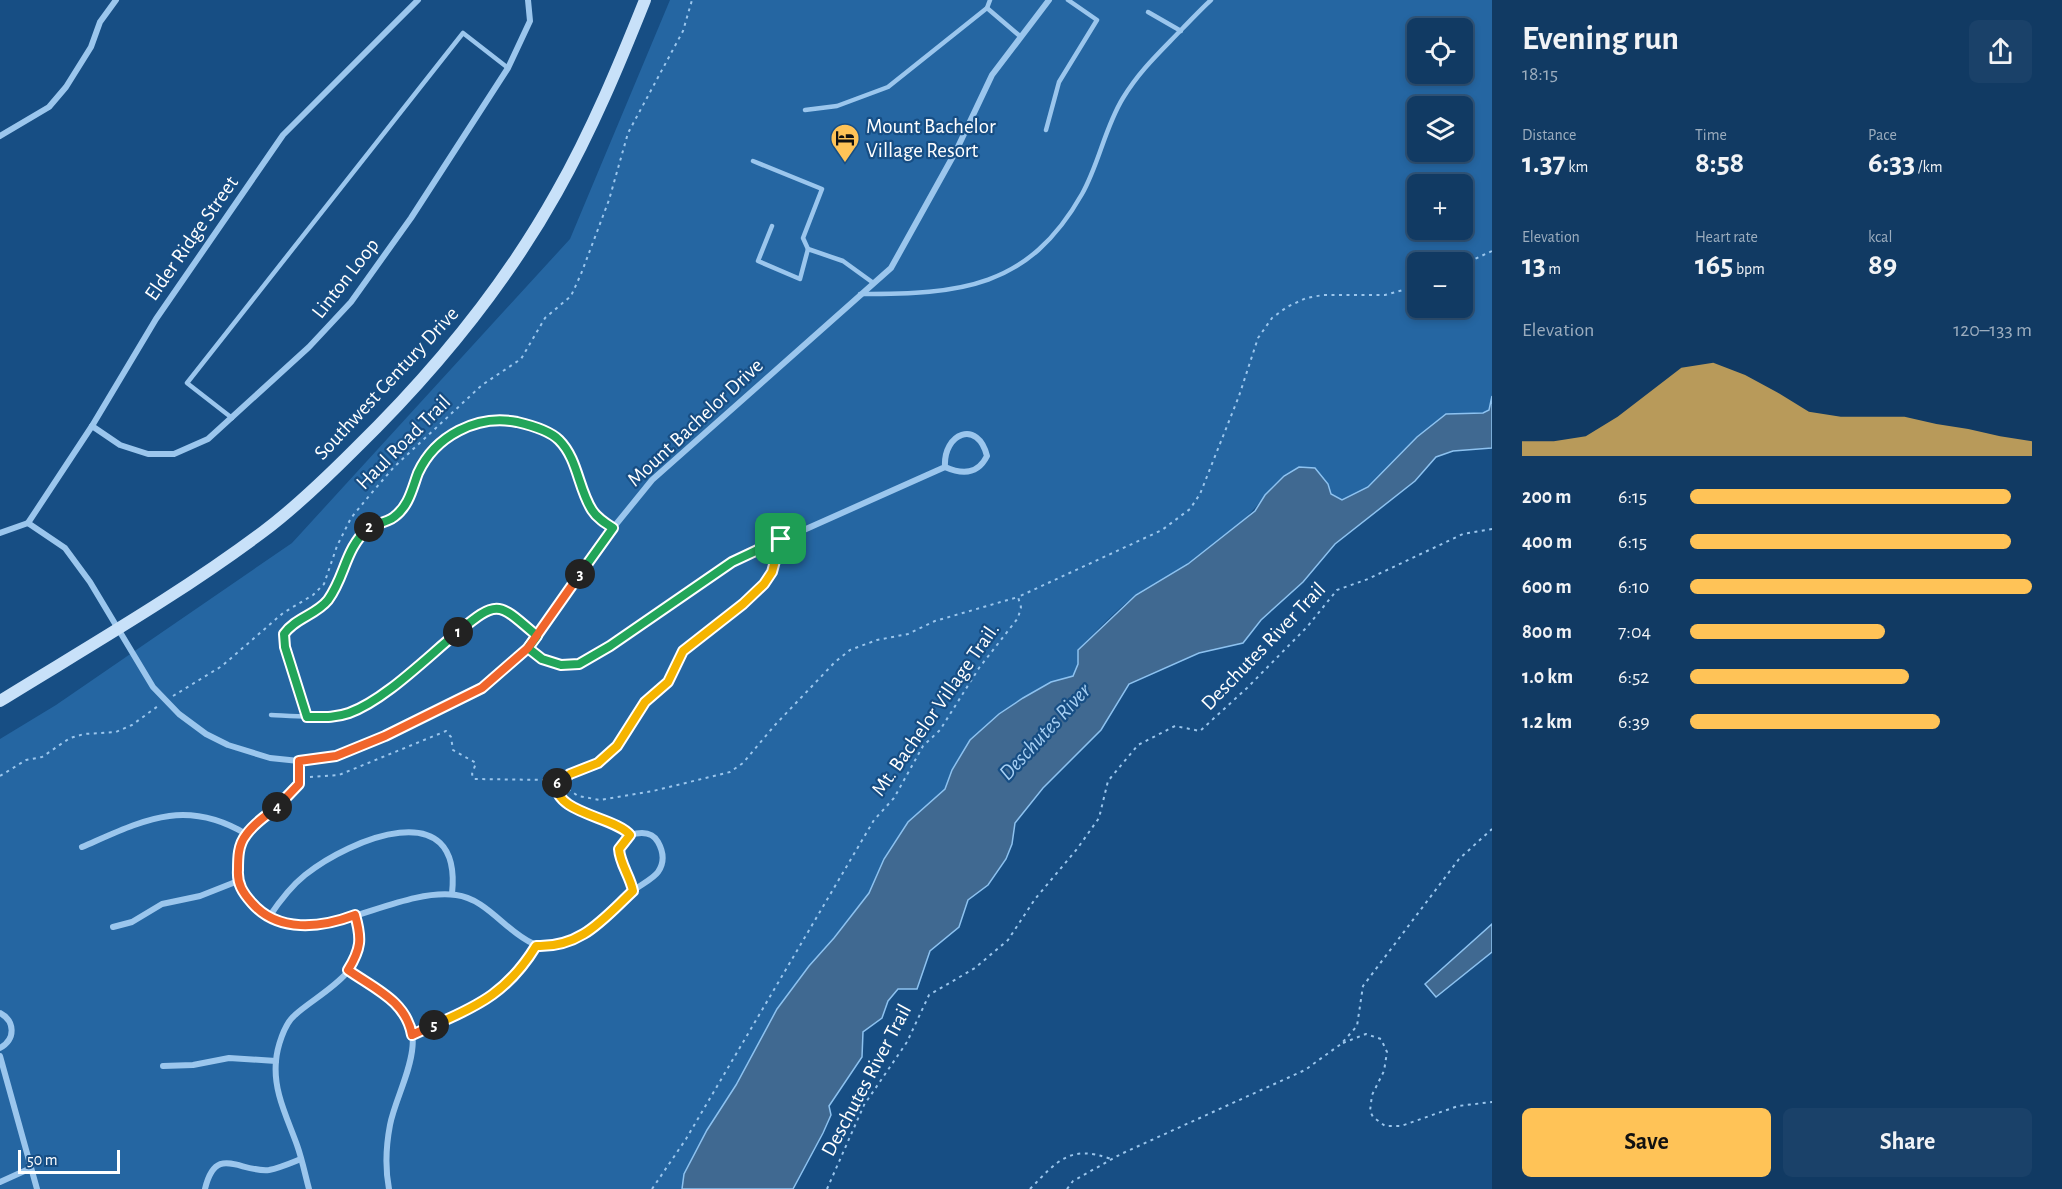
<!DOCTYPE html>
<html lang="en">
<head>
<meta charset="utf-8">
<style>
	:root { --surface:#113a63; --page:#1a4169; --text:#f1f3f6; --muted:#9cadbe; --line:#305478; --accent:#ffc357 }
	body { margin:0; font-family:"Alegreya Sans",sans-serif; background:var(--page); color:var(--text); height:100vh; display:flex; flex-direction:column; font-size:22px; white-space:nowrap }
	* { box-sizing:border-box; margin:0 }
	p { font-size:20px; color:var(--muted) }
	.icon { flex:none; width:33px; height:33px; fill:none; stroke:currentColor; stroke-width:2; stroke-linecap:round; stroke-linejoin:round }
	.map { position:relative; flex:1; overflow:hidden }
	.details { display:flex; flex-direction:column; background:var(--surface); width:570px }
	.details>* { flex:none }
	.controls { position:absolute; left:1407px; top:18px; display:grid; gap:12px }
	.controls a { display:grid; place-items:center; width:66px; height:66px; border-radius:9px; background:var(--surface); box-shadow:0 3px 9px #0003,0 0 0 2px var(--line); font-size:30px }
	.scale { position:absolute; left:18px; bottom:15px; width:102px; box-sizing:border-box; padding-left:6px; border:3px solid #fff; border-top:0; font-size:16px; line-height:21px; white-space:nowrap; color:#fff; -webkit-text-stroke:4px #174e84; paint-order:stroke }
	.pin { position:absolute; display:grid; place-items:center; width:51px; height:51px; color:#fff; margin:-26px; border-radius:12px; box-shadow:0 3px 9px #0006 }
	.km { position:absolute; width:30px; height:30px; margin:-15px; border-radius:50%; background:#222; color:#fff; font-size:16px; line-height:30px; text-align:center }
	.round { display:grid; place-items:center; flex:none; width:63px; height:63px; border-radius:9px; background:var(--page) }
	.head { display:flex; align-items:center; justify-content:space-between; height:102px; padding:0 30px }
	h1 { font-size:33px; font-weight:700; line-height:45px }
	.metrics { display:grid; grid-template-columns:repeat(3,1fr); gap:9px; height:102px; padding:6px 30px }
	.metrics div { display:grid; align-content:center }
	.metrics b { font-size:30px; font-weight:700 }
	.metrics small { font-size:16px; font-weight:400 }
	.metrics p { font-size:16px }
	.chart { height:168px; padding:12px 30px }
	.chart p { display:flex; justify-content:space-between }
	.chart svg { width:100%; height:108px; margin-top:6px; fill:var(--accent); opacity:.7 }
	.cta { display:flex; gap:12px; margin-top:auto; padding:12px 30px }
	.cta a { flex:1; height:69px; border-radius:9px; background:var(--accent); color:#111; font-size:24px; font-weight:700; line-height:69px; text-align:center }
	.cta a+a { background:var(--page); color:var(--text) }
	ul { padding:0 30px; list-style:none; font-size:20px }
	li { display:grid; grid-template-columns:96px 72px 1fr; align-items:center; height:45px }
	li i { height:15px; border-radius:8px; background:var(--accent) }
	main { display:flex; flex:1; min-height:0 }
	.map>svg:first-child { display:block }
	.green { fill:#2566a2; fill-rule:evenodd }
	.water { fill:#406991; stroke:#8dc2f0; stroke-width:1.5 }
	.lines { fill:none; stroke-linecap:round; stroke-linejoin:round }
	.path { stroke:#9bc6ed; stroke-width:2; stroke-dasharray:3 4.5; stroke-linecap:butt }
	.lane { stroke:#9bc6ed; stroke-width:4.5 }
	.street { stroke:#9bc6ed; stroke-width:6 }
	.secondary { stroke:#c8e1f9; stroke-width:12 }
	.split-1-casing { stroke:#fff; stroke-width:12 }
	.split-2-casing { stroke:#fff; stroke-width:12 }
	.split-3-casing { stroke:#fff; stroke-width:12 }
	.split-4-casing { stroke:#fff; stroke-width:12 }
	.split-5-casing { stroke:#fff; stroke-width:12 }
	.split-6-casing { stroke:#fff; stroke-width:12 }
	.split-7-casing { stroke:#fff; stroke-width:12 }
	.split-1 { stroke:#22a559; stroke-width:8 }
	.split-2 { stroke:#22a559; stroke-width:8 }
	.split-3 { stroke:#22a559; stroke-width:8 }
	.split-4 { stroke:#f0652b; stroke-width:8 }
	.split-5 { stroke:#f0652b; stroke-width:8 }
	.split-6 { stroke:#f5b400; stroke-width:8 }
	.split-7 { stroke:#f5b400; stroke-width:8 }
	.labels { text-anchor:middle; stroke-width:4.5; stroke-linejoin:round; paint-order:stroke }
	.poi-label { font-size:21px; fill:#fff; stroke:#174e84; text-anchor:start }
	.street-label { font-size:21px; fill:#fff; stroke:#174e84 }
	.water-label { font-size:22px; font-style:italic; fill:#a7d0f4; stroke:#174e84 }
</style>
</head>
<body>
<main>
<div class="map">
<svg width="1492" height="1189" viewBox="0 0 1492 1189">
	<rect width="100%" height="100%" fill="#174e84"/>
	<path class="green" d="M 670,0 L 1492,0 L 1492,396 L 1489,410 L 1483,413 L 1446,414 L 1368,487 L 1342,500 L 1331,494 L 1328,484 L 1265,495 C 1248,520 1213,548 1187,565 C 1170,576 1151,584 1135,596 C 1115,611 1096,631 1078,650 L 1078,664 L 1073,676 L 1051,682 L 952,770 L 945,789 L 908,822 L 884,859 L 869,893 L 834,938 L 809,966 L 777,1009 L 736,1085 L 707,1130 L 684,1174 L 682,1189 L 0,1189 L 0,739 L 56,705 L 292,543 L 570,239 ZM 1418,28 L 1462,28 L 1462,74 L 1418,74 ZM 1418,106 L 1462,106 L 1462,152 L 1418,152 ZM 1418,184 L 1462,184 L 1462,230 L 1418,230 ZM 1418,262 L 1462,262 L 1462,308 L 1418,308 Z"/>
	<g class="water">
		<path d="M 1492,396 L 1492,448 L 1453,451 L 1436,457 L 1415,481 L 1335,544 L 1303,582 L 1261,620 L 1243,643 L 1199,653 L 1129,684 L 1101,730 L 1043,788 L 1015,823 L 1012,844 L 1006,859 L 988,885 L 968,900 L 959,927 L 930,951 L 917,989 L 898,989 L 888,1001 L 882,1018 L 863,1032 L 862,1057 L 829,1106 L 831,1115 L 823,1133 L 793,1189 L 682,1189 L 684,1174 L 707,1130 L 736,1085 L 777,1009 L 809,966 L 834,938 L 869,893 L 884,859 L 908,822 L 945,789 L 952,770 L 970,740 L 999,714 L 1023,698 L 1051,682 L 1073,676 L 1078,664 L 1078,650 L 1136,595 L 1188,564 L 1255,511 L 1265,495 L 1284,476 L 1299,467 L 1315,468 L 1328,484 L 1331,494 L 1342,500 L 1368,487 L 1417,437 L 1446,414 L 1483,413 L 1489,410 Z"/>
		<path d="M 1492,924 L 1492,952 L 1436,997 L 1425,984 Z"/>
	</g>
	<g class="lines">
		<g class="path">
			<path d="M 1462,265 L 1492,251"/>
			<path d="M 173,696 L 222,666 L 283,613 L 313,595 L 324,584 L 337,546 L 351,518 L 369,496 L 394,467 L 482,385 L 521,359 L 545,318 L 571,296 L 581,274 L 609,200 L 628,133 L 683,31 L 692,0"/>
			<path d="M 0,776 L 26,760 L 42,757 L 70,738 L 84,734 L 116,732 L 132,725 L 158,706"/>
			<path d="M 310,777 L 339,775 L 446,731 L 451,737 L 453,750 L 476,763 L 472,774 L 474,779 L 550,780"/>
			<path d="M 568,789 L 578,796 L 600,800 L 653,791 L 730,772 L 743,763 L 775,725 L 835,662 L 850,650 L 877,640 L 908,634 L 935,621 L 1018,597"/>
			<path d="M 1343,1043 L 1366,1034 L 1381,1039 L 1387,1052 L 1384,1071 L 1372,1095 L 1370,1111 L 1373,1117 L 1385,1126 L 1401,1126 L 1458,1106 L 1492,1102"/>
			<path d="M 652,1189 L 686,1139 L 874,820 L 894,798 L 923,746 L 940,730 L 979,668 L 1018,618 L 1021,607 L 1018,597 L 1162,530 L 1190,509 L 1200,494 L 1239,396 L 1258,338 L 1272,318 L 1287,307 L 1306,298 L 1323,295 L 1385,295 L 1418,286"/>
			<path d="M 827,1189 L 864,1105 L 907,1042 L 929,995 L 975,968 L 1008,940 L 1035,899 L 1077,849 L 1099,818 L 1108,781 L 1138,745 L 1175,726 L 1200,731 L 1247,688 L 1307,627 L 1337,590 L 1368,579 L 1463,534 L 1492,529"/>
			<path d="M 1030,1189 C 1057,1161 1070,1144 1111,1159"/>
			<path d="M 1067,1189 L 1073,1181 L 1121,1154 L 1305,1070 L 1341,1044 L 1357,1026 L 1363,986 L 1459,859 L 1492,829"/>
		</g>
		<g class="lane">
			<path d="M 987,8 L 990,0"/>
			<path d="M 1148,12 L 1181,31"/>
			<path d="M 805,110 L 837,106 L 888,87 L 987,8 L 1021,37"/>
			<path d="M 1046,130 L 1059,82 L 1097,20 L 1068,0"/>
			<path d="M 753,161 L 822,189 L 803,238 L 808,249"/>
			<path d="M 772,226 L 758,261 L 800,279 L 808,249 L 843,261 L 872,282"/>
			<path d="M 860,294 C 960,294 1028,289 1082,194 C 1099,164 1105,127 1123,98 C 1140,70 1160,52 1182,29 C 1192,19 1201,9 1211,0"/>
			<path d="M 232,418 L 187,383 L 463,33 L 508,68"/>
			<path d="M 271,715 C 310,717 332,720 369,705 L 485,610 C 507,605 521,622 537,635"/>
			<path d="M 307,717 L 286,647 L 284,634 C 295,619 314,615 327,601 C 341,584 341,557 356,540 C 368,525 381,527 394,517 C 398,514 402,507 406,503 C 419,487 420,463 435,447 C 467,415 520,412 556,438 C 579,454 578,488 592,510 C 597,518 606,523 613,528"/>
			<path d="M 630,835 C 612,811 562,821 556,785 L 563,777 L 598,763 L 617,746 L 645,702 L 668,682 L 683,651 L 743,605 L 764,584 L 772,572 L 781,539"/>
			<path d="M 412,1035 C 466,1012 504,998 536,946"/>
		</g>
		<g class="street">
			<path d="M 0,136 L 49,107 L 66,87 L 91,47 L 100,22 L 116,0"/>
			<path d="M 92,426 L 120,445 L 148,454 L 174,454 L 208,439 L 309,347 L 351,302 L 411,218 L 508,68 L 530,21 L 528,0"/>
			<path d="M 28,523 L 92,426 L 156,319 L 283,135 L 418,0"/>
			<path d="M 0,533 L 28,523 L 65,548 L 90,582 L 153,687 L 179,714 L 206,734 L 228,745 L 270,758 L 299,761 L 336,756 L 385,736 L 482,688 L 528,648 L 613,528 L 652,480 L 891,268 L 956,151 L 992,75 L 1049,0"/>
			<path d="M 528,648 L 542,659 L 561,665 L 579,664 L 610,646 L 732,562 L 945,467 C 963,475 978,474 987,456 C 978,419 943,433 945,467"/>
			<path d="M 299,761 L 299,784 C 284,806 252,817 241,842 C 233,859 236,883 247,898 C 298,966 388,886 456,895 C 499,900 521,965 570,942 C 595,931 612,908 633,891 C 640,885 653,879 658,872 C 665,862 663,851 658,842 C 652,831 640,832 630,835 L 619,849 C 620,864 630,876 633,891"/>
			<path d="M 82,847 C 142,821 184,797 246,834"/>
			<path d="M 269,917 C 279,902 290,887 305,875 C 350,839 463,792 452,894"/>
			<path d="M 113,927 L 132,922 L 162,904 L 200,896 L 238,881"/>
			<path d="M 348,970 C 364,981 384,991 397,1004 C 433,1038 397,1088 390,1125 C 386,1146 385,1168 389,1189"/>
			<path d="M 0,1013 C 15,1021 16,1039 0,1048"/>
			<path d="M 0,1056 L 37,1189"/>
			<path d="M 163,1066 L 193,1065 L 229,1058 L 276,1061"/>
			<path d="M 0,1182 L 31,1168"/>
			<path d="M 205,1189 C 216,1143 240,1173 269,1170 C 280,1168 291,1163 301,1159"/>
			<path d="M 309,1189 C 305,1174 302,1159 297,1145 C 287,1117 273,1091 276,1061 C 277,1048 284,1024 295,1015 C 318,994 361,976 361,938 C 361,931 357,922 355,915"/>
		</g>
		<path class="secondary" d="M 0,701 C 89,646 180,594 264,531 C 296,507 326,478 355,449 C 433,373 504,287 557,192 C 592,130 619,65 645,0"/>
	</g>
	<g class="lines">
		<g class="split-1-casing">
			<path id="split-1" d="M 458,632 C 498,599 498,602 537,636 L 528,648 L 542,659 L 561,665 L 579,664 L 610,646 L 732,562 L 781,539"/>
		</g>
		<g class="split-2-casing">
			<path id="split-2" d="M 369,527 C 344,550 346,575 328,600 C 316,615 295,618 284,634 L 285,647 L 307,717 C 321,717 335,718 349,713 C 385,700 427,657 458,632"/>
		</g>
		<g class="split-3-casing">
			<path id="split-3" d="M 369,527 C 376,524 388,522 394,517 C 409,506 412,489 418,473 C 435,436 477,414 517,422 C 530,425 549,430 559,440 C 578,459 578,488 592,510 C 597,518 605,523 613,528 L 580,574"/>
		</g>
		<g class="split-4-casing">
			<path id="split-4" d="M 277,807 L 299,784 L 299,761 L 336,756 L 385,736 L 482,688 L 528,648 L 580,574"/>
		</g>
		<g class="split-5-casing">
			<path id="split-5" d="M 277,807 C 266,816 254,823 246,835 C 238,845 238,858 238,870 C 237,884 243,893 252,903 C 278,933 321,928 355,915 C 362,939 361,949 348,970 C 375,989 406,1001 412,1035 L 434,1025"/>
		</g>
		<g class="split-6-casing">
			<path id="split-6" d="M 434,1025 C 481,1005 509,990 536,946 C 581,948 603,919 633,891 C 630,876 620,864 619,849 L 630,835 C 616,817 552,813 557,783"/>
		</g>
		<g class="split-7-casing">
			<path id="split-7" d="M 557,783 L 570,774 L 598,763 L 617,746 L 645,702 L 668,682 L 683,651 L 743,604 L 764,584 L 772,572 L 781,539"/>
		</g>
		<use href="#split-1" class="split-1"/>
		<use href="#split-2" class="split-2"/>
		<use href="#split-3" class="split-3"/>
		<use href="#split-4" class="split-4"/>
		<use href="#split-5" class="split-5"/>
		<use href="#split-6" class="split-6"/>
		<use href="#split-7" class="split-7"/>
	</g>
	<defs>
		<g id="hotel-pin" transform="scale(1.5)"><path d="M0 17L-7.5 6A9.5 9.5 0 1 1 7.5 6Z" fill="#ffc357" stroke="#174e84"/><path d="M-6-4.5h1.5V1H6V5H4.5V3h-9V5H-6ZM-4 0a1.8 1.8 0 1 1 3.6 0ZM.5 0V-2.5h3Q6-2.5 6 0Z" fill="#111"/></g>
	</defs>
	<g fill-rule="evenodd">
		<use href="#hotel-pin" x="845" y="138"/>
	</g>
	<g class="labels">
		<g class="poi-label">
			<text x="866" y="133">Mount Bachelor<tspan x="866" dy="24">Village Resort</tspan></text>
		</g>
		<g class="street-label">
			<text transform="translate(191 238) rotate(-55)" y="7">Elder Ridge Street</text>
			<text transform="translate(345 278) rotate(-52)" y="7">Linton Loop</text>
			<text transform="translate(386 383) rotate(-47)" y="7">Southwest Century Drive</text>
			<text transform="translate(695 422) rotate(-43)" y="7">Mount Bachelor Drive</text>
			<text transform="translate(403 442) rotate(-45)" y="7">Haul Road Trail</text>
			<text transform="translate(1263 646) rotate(-46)" y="7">Deschutes River Trail</text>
			<text transform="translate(935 709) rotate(-55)" y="7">Mt. Bachelor Village Trail.</text>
			<text transform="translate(866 1080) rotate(-62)" y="7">Deschutes River Trail</text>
		</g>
		<g class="water-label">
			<text transform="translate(1044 731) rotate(-47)" y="8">Deschutes River</text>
		</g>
	</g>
</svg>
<div class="controls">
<a><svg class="icon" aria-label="locate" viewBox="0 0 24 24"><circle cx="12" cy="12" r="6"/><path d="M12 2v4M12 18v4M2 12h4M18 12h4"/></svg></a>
<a><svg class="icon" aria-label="layers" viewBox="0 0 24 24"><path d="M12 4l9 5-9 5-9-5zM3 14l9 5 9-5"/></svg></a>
<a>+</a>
<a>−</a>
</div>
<div class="scale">50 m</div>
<div class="pin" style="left:781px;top:539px;background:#1e9e55"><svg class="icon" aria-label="arrive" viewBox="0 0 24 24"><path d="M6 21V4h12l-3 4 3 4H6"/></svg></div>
<b class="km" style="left:458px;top:632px">1</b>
<b class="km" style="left:369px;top:527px">2</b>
<b class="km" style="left:580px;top:574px">3</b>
<b class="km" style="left:277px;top:807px">4</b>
<b class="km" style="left:434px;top:1025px">5</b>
<b class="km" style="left:557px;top:783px">6</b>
</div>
<section class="details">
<div class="head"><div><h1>Evening run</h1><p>18:15</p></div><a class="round"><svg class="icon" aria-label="share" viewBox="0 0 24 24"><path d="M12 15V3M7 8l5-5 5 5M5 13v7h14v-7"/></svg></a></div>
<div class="metrics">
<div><p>Distance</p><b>1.37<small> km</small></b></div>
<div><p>Time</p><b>8:58</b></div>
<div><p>Pace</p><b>6:33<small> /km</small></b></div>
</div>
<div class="metrics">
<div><p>Elevation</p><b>13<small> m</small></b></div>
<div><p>Heart rate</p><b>165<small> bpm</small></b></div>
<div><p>kcal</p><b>89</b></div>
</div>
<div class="chart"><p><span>Elevation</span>120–133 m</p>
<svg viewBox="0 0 160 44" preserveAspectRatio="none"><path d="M0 44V38L10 38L20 36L30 28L40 18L50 8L60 6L70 11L80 18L90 26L100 28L110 28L120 28L130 31L140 33L150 36L160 38V44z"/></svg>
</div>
<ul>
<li><b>200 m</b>6:15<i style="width:94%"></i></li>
<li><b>400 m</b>6:15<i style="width:94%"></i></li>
<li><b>600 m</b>6:10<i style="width:100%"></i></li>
<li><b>800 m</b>7:04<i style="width:57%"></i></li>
<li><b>1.0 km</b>6:52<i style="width:64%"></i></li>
<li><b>1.2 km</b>6:39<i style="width:73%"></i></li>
</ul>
<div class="cta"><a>Save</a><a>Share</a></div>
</section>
</main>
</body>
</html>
